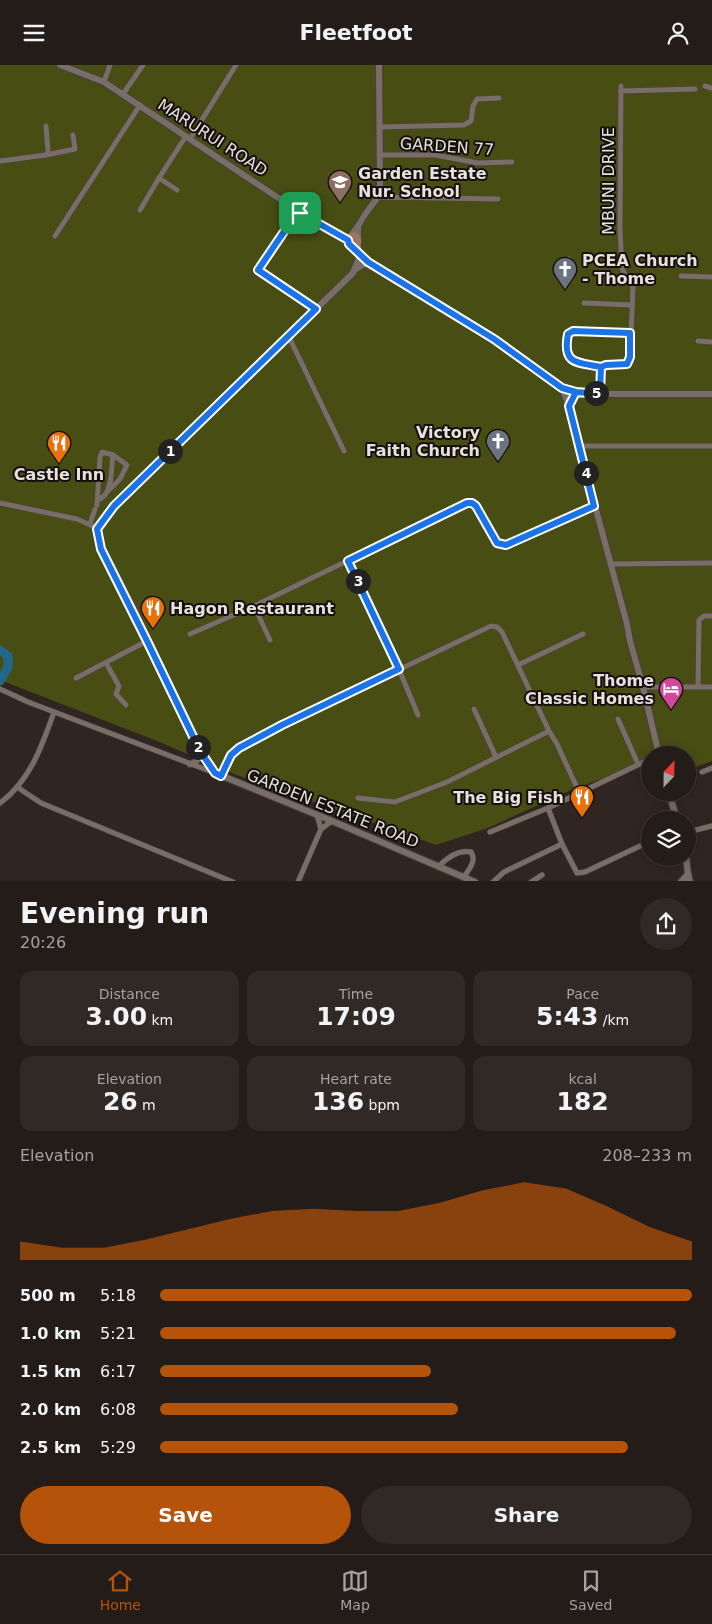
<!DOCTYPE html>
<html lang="en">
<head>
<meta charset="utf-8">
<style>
	:root { --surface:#241c19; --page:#302926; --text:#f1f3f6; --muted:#a3a1a2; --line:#413a38; --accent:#b45309 }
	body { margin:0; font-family:"DejaVu Sans",sans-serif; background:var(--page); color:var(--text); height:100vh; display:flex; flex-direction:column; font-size:19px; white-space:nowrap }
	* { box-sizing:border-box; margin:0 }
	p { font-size:16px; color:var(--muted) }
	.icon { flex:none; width:28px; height:28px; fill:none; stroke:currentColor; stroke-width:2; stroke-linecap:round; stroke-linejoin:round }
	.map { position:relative; height:816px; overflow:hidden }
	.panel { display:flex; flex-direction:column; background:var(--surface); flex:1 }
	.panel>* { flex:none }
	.needle { width:32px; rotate:22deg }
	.controls { position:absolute; left:641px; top:681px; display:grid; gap:10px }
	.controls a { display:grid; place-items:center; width:55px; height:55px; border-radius:50%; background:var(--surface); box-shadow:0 2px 12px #0003,0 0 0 1px var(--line); font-size:25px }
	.pin { position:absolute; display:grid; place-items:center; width:42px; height:42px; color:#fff; margin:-21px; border-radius:10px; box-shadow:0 2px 8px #0006 }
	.km { position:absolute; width:25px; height:25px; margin:-12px; border-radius:50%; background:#222; color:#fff; font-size:14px; line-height:25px; text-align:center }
	.round { display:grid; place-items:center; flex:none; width:52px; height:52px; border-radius:26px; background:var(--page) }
	.overview { display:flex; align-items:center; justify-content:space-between; height:85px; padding:0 20px }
	h1 { font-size:28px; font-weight:800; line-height:38px }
	.figures { display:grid; grid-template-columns:repeat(3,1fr); gap:8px; height:85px; padding:5px 20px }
	.figures div { display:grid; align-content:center; border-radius:12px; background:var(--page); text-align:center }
	.figures b { font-size:25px; font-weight:800 }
	.figures small { font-size:14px; font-weight:400 }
	.figures p { font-size:14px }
	.chart { height:140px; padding:10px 20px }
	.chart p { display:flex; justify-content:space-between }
	.chart svg { width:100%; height:90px; margin-top:5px; fill:var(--accent); opacity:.7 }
	.button { display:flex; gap:10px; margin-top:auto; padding:10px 20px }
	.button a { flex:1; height:58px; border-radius:30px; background:var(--accent); color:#fff; font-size:20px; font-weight:800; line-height:58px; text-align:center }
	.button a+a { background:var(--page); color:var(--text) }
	ul { padding:0 20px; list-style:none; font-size:16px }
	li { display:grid; grid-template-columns:80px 60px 1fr; align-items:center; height:38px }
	li i { height:12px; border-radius:6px; background:var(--accent) }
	header { display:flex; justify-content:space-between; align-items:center; height:65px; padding:0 20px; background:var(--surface); font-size:22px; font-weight:800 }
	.dock { display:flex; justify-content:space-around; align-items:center; height:70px; border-top:1px solid var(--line); background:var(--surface); font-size:14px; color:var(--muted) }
	.dock a { display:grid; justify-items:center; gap:2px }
	.dock .on { color:var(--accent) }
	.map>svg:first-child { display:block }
	.green { fill:#484d14 }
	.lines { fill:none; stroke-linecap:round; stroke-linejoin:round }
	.river { stroke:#206889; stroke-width:9 }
	.minor-casing { stroke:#49403d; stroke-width:6 }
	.tertiary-casing { stroke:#49403d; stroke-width:8 }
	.secondary-casing { stroke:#49403d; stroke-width:8 }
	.minor { stroke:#796d68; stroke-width:5 }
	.tertiary { stroke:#796d68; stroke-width:6 }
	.secondary { stroke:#9d7362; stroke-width:7 }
	.route-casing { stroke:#fff; stroke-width:10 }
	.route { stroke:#1a73e8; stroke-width:6 }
	.labels { text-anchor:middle; stroke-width:4; stroke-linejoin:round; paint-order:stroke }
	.street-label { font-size:16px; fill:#e7e0dd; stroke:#140f0d }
	.poi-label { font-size:16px; font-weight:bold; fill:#e7e0dd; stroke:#140f0d; text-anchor:start }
</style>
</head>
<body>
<header><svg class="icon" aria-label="menu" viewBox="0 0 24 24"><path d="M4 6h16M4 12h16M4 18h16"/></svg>Fleetfoot<svg class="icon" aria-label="person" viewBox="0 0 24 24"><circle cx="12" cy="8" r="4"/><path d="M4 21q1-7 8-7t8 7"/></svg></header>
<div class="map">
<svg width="712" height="817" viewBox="0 0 712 817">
	<rect width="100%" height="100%" fill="#302521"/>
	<path class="green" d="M 0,0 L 712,0 L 712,696 L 688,705 L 688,690 L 650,690 L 650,696 L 571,725 L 488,763 L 436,780 L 234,709 L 157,676 L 0,615 Z"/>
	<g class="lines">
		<path class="river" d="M 0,585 L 8,591 L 8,602 L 0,616"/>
		<g class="minor-casing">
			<g id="minor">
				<path d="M 104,17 L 110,0"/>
				<path d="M 705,21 L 712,23"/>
				<path d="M 621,26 L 695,24"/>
				<path d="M 123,29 L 143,0"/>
				<path d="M 380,62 L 464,60 L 471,56 L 473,41 L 477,34 L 499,33"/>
				<path d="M 190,74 L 236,0"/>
				<path d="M 46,90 L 75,84 L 73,70"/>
				<path d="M 380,90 L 435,90 L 478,98 L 512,97"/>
				<path d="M 0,96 L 46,90 L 48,86 L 46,61"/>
				<path d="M 177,125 L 159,113 L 186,71"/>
				<path d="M 378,132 L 498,134"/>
				<path d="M 140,145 L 159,113"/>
				<path d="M 298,146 L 258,205 L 316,244"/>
				<path d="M 55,171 L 140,40"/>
				<path d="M 565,202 L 566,196 L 569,194"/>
				<path d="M 681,211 L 712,212"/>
				<path d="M 584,238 L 632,240"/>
				<path d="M 289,272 L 344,386"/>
				<path d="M 698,276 L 712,277"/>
				<path d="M 601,302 L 574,297 C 565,290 566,279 568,269 L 573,266 L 630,268"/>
				<path d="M 601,329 L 601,302 L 606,300 L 627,299 L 630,292 L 633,222 L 622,204 L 620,163 L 621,21"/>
				<path d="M 579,381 L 712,381"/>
				<path d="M 108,426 L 120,414 L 127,400 L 113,390"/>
				<path d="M 0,438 L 77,454 L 97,463"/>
				<path d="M 97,440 L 100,392 L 102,387 L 113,390 C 111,404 113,430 98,435"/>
				<path d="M 90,459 L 95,444"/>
				<path d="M 349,496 L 386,573 L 418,650"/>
				<path d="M 610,499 L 712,498"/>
				<path d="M 254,541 L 270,575"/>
				<path d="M 190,569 L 254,541 L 467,438 L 472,438 L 477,441 L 497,478 L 502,480 L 510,479 L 594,441"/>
				<path d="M 106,598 L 119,621 L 116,629 L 126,640"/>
				<path d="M 518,600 L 583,569"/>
				<path d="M 76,613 L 147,576"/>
				<path d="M 698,621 L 699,555 L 704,551 L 712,551"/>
				<path d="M 643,622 L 712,622"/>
				<path d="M 0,624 L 28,637 L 215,708"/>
				<path d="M 474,644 L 496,692"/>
				<path d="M 618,654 L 638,699"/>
				<path d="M 702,707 L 712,703"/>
				<path d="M 221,711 L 231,690 L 239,683 L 282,660 L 491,561 L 497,562 L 502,567 L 549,666"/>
				<path d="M 17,722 L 41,738 L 233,817"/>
				<path d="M 358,733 L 395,737 L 447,717 L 549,666 L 557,679 L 579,727"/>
				<path d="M 0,738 C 30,716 42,681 54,647"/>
				<path d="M 548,743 L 562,779 L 577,808 L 585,807 L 640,781"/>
				<path d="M 317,750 L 321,764"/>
				<path d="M 490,767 L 548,743 L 650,694"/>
				<path d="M 688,767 L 712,761"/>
				<path d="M 439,801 C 447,793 458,784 471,787 C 477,796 469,804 464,812"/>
				<path d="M 298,817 L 321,764 L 332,756"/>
				<path d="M 493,817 L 504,807 L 562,779"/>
				<path d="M 531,817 L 542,810"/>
			</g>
		</g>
		<g class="tertiary-casing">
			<g id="tertiary">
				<path d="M 60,0 L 104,17 L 298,146 L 330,166 L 348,175"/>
				<path d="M 350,172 L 358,161"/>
				<path d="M 358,175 L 358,161 L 366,148 L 378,132 L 380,120 L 379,0"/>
				<path d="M 360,191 L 353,208 L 114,441 C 98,459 94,459 101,483 L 147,576 L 199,686 L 215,708 L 332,756 L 475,817"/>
				<path d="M 356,204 L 368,197 L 494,274 L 562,323 L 575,327 L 615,329 L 712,329"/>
				<path d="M 562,323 L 569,341 L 585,404 L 627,559 L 630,576 L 643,622 L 659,690"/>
				<path d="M 190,699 C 197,698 199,694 199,687"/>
				<path d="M 669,728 L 677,755"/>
				<path d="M 686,792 L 688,809 L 690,817"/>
				<path d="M 681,817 L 688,809"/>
			</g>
		</g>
		<g class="secondary-casing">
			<g id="secondary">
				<circle cx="353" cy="176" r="5"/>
				<path d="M 357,177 L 358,188 L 368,197"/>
			</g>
		</g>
		<use href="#minor" class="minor"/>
		<use href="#tertiary" class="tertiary"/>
		<use href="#secondary" class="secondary"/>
	</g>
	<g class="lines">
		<g class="route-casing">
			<path id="route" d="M 300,148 L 298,146 L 258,205 L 316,244 L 114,441 L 97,464 L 101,484 L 147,576 L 200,686 L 215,708 L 221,711 L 231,690 L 239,683 L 282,660 L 399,604 L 348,496 L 467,438 L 472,438 L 476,441 L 497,478 L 506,480 L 594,441 L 569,341 L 576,327 L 600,329 L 601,302 L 606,300 L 627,299 L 630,292 L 630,268 L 573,266 L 568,269 C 562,300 577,297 601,302 L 600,329 L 576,327 L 562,323 L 494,274 L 368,197 L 349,179 L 348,175 L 300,148"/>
		</g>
		<use href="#route" class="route"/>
	</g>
	<defs>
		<g id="school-pin" transform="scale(1.25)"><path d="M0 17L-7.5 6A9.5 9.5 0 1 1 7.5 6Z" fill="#8d6e63" stroke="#140f0d"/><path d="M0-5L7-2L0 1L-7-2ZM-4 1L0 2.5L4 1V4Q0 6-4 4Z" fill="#fff"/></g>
		<g id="church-pin" transform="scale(1.25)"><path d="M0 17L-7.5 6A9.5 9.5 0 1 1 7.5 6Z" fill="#6b7280" stroke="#140f0d"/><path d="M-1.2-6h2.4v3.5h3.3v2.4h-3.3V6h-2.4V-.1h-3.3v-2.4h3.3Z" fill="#fff"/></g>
		<g id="restaurant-pin" transform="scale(1.25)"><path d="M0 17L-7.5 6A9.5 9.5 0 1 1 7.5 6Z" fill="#e8710a" stroke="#140f0d"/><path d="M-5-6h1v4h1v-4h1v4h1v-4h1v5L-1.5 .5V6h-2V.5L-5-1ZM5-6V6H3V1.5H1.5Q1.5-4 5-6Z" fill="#fff"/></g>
		<g id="hotel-pin" transform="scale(1.25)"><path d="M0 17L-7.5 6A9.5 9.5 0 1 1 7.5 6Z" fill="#d1479c" stroke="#140f0d"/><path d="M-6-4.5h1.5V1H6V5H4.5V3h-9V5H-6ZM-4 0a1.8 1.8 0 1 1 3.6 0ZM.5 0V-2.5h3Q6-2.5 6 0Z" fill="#fff"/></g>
	</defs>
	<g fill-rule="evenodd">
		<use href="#school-pin" x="340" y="117"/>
		<use href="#church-pin" x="565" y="204"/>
		<use href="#church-pin" x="498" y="376"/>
		<use href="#restaurant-pin" x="59" y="378"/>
		<use href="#restaurant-pin" x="153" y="543"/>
		<use href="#hotel-pin" x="671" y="624"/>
		<use href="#restaurant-pin" x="582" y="732"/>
	</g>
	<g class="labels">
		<g class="street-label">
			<text transform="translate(213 72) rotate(33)" y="6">MARURUI ROAD</text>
			<text transform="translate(447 81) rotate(4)" y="6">GARDEN 77</text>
			<text transform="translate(608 116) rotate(-90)" y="6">MBUNI DRIVE</text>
			<text transform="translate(333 743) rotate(22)" y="6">GARDEN ESTATE ROAD</text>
		</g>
		<g class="poi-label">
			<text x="358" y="114">Garden Estate<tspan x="358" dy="18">Nur. School</tspan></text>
			<text x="582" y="201">PCEA Church<tspan x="582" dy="18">- Thome</tspan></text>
			<text x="480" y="373" text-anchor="end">Victory<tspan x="480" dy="18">Faith Church</tspan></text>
			<text x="59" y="415" text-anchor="middle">Castle Inn</text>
			<text x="170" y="549">Hagon Restaurant</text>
			<text x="654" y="621" text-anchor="end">Thome<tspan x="654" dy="18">Classic Homes</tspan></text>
			<text x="564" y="738" text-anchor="end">The Big Fish</text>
		</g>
	</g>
</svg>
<div class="controls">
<a><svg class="needle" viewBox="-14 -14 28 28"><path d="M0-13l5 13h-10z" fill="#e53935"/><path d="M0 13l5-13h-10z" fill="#a3a1a2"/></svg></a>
<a><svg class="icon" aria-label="layers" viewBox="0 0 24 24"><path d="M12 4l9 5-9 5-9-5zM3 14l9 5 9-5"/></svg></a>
</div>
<div class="pin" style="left:300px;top:148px;background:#1e9e55"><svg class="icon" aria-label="arrive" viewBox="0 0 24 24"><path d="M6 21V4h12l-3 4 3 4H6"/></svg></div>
<b class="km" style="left:170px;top:386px">1</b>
<b class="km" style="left:198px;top:682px">2</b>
<b class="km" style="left:358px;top:516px">3</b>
<b class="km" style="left:586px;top:408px">4</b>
<b class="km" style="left:596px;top:328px">5</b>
</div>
<section class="panel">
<div class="overview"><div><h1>Evening run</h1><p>20:26</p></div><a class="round"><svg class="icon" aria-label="share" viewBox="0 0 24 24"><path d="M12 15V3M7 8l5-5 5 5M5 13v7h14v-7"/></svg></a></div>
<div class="figures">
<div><p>Distance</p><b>3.00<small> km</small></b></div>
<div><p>Time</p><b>17:09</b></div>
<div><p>Pace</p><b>5:43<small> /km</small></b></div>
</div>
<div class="figures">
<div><p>Elevation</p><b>26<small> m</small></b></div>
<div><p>Heart rate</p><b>136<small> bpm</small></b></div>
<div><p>kcal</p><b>182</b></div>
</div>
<div class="chart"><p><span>Elevation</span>208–233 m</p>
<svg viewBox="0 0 160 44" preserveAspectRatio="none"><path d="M0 44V35L10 38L20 38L30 34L40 29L50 24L60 20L70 19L80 20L90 20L100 16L110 10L120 6L130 9L140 18L150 28L160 35V44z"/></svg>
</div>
<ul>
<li><b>500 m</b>5:18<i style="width:100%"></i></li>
<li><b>1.0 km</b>5:21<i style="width:97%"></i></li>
<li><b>1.5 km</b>6:17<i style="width:51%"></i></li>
<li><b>2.0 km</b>6:08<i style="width:56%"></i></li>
<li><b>2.5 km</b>5:29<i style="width:88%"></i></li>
</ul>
<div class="button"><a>Save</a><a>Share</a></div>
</section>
<nav class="dock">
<a class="on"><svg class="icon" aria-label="home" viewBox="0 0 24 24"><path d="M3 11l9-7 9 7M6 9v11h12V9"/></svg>Home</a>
<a><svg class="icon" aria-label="map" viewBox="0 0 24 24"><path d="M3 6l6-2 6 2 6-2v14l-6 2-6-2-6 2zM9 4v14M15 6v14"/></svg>Map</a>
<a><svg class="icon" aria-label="saved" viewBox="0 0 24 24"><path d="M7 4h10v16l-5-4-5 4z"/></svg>Saved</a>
</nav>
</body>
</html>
